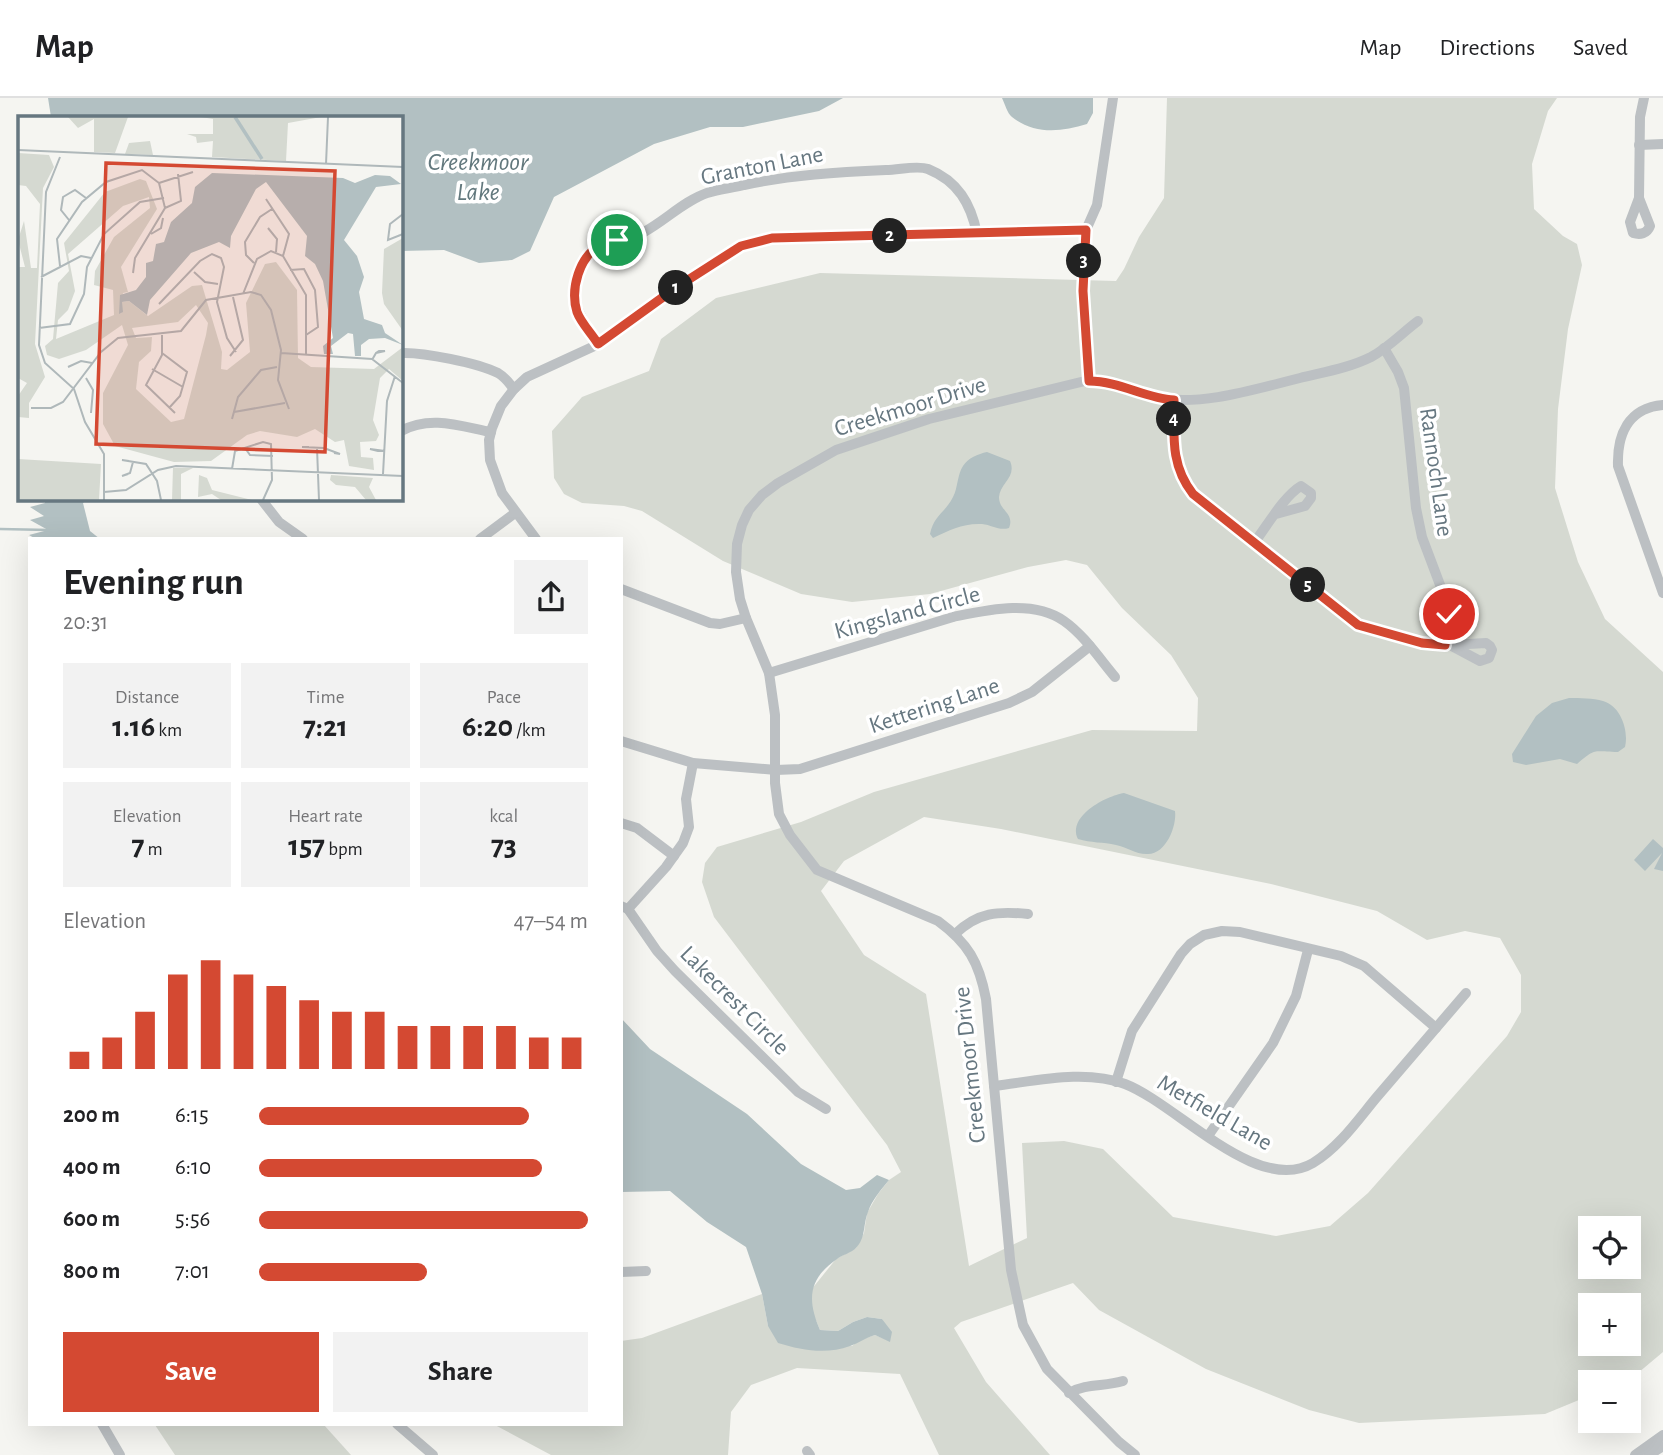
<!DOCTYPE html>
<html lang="en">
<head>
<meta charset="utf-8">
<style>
	:root { --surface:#fff; --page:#f2f2f2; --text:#202124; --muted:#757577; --line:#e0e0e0; --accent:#d44932 }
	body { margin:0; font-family:"Alegreya Sans",sans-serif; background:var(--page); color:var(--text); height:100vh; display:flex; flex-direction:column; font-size:26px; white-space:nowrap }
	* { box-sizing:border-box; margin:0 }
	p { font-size:23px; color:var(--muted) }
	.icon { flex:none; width:38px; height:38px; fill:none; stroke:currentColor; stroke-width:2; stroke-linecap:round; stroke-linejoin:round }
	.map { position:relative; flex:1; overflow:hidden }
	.details { position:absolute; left:28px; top:439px; width:595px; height:889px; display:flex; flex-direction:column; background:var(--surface); border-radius:0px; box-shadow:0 7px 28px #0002 }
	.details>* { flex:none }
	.tools { position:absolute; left:1578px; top:1118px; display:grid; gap:14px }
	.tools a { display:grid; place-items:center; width:63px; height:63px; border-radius:0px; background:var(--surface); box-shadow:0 7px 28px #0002; font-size:35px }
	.pin { position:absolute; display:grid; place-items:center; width:60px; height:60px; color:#fff; margin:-30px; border:4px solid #fff; border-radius:50%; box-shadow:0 2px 7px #0007 }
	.km { position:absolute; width:35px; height:35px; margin:-18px; border-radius:50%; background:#222; color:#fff; font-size:19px; line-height:35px; text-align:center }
	.round { display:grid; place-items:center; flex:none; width:74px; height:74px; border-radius:0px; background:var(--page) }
	.overview { display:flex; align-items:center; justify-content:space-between; height:119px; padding:0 35px }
	h1 { font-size:38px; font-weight:600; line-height:52px }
	.metrics { display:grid; grid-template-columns:repeat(3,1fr); gap:10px; height:119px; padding:7px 35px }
	.metrics div { display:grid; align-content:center; border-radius:0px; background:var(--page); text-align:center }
	.metrics b { font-size:30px; font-weight:600 }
	.metrics small { font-size:19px; font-weight:400 }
	.metrics p { font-size:19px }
	.chart { height:196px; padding:14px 35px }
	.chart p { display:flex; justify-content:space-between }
	.chart svg { width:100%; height:126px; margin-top:7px; stroke:var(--accent); stroke-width:6 }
	.primary-button { display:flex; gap:14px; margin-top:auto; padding:14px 35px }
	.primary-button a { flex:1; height:80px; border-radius:0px; background:var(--accent); color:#fff; font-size:28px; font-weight:600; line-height:80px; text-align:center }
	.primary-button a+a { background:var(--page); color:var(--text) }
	ul { padding:0 35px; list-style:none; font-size:23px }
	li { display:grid; grid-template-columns:112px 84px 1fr; align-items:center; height:52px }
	li i { height:18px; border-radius:9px; background:var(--accent) }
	header { display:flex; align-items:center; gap:42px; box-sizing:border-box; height:98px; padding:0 35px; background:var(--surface); border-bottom:2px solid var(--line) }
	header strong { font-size:33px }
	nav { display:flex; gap:38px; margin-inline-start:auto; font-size:24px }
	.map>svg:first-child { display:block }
	.green { fill:#d5d9d1; fill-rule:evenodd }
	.water { fill:#b2c0c2 }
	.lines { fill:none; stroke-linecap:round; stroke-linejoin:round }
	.stream { stroke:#b2c0c2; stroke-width:2.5 }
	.minor { stroke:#bcc0c3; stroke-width:10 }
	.route-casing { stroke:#fff; stroke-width:14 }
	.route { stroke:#d44932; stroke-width:9 }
	.labels { text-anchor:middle; stroke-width:7; stroke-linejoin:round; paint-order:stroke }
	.street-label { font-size:24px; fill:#667780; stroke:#fff }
	.water-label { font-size:26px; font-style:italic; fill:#62787d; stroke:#fff }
	.inset-river { fill:none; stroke:#b2c0c2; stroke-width:3.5 }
	.inset-road { fill:none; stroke:#afb8ba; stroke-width:2 }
	.view { fill:#d44932; fill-opacity:0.15; stroke:#d44932; stroke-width:3.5 }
	.inset-edge { fill:none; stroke:#667780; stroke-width:3.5 }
</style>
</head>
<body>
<header>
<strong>Map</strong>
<nav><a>Map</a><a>Directions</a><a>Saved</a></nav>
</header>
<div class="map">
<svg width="1663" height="1357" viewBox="0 0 1663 1357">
	<rect width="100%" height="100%" fill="#f5f5f1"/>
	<g class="green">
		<path d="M 1167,0 L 1557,0 L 1548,13 L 1532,66 L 1534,111 L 1563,138 L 1577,146 L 1582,167 L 1568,231 L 1558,311 L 1555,390 L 1578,464 L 1605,521 L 1663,574 L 1663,1254 L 1632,1280 L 1621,1284 L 1591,1284 L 1591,1297 L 1545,1316 L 1359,1325 L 1309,1312 L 1206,1271 L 1099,1212 L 1073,1185 L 961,1224 L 954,1230 L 986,1284 L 1050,1357 L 939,1357 L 900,1276 L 797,1270 L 751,1287 L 731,1314 L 728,1357 L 551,1357 L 495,1327 L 621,1326 L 621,1243 L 642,1240 L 762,1196 L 768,1228 L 852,1248 L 859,1242 L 875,1237 L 890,1243 L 882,1221 L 867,1219 L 853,1224 L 838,1233 L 820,1232 L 812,1213 L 811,1192 L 836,1161 L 856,1150 L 864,1135 L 867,1115 L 878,1096 L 889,1082 L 901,1074 L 887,1047 L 714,819 L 702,784 L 705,765 L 717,749 L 801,724 L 874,694 L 1092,632 L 1197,633 L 1198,600 L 1171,557 L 1122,510 L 1087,467 L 1066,462 L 1028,469 L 930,496 L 852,504 L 801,496 L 723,463 L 642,413 L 624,408 L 582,405 L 564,396 L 554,380 L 552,333 L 582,299 L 649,273 L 661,241 L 716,200 L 820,175 L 1116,183 L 1124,171 L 1139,139 L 1164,100 ZM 924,719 L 1001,731 L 1271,786 L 1377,813 L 1427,842 L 1465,833 L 1500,840 L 1521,877 L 1521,914 L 1507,938 L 1368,1095 L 1330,1128 L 1276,1138 L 1173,1119 L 1103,1051 L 1064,1043 L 1022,1045 L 1027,1140 L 969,1168 L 926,896 L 864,857 L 821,793 L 844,763 ZM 1591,1130 L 1629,1130 L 1629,1169 L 1591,1169 ZM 1591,1208 L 1629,1208 L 1629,1246 L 1591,1246 Z"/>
		<path d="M 155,1327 L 324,1327 L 351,1357 L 175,1357 Z"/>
	</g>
	<g class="water">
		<path d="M 48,0 L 843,0 L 819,13 L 743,29 L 710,29 L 654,46 L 554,99 L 530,153 L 512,162 L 479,165 L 444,152 L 401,153 L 401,19 L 51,19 Z"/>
		<path d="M 1002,0 L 1093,0 L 1093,15 L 1087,26 C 1061,34 1035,37 1012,19 C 1007,15 1005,6 1002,0 Z"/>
		<path d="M 987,354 L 1010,363 C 1017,379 1000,385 999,399 C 999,413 1015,415 1009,430 C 999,433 992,427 982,426 C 963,425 950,432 933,440 L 930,436 C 934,417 945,415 953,399 C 958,390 957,377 963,368 C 968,360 978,356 987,354 Z"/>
		<path d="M 45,401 L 87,401 L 83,405 L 90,433 L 100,441 L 36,441 L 29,437 L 48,432 L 30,422 L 44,418 L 30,409 L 45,405 Z"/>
		<path d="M 1569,600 C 1580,600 1593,600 1603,603 C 1621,608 1629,633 1625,649 L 1618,654 C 1593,654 1597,649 1577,666 L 1560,661 L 1526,667 L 1513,664 L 1512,656 L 1536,618 L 1552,605 Z"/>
		<path d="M 1124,695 L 1175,713 C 1177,728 1166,756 1148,756 C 1137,757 1127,749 1116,747 C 1103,744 1091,745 1078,741 C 1067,718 1106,698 1124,695 Z"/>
		<path d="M 1653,741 L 1663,750 L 1663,773 L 1654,771 L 1662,755 L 1645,773 L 1634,762 Z"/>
		<path d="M 621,920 L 650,951 L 747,1016 L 801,1066 L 846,1092 L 860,1090 L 877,1077 L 889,1082 C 881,1092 872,1102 868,1114 C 863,1126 866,1140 856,1150 C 851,1155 842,1157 837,1161 C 808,1181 807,1202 820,1232 L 838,1233 L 853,1224 L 867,1219 L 882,1221 L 892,1234 L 890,1244 L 875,1237 C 865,1240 859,1245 850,1248 C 826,1257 801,1252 778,1245 L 768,1228 L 762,1196 L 746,1149 L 707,1124 L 670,1093 L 621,1094 Z"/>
	</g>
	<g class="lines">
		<path class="stream" d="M 0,431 L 49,432"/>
		<g class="minor">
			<path d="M 1639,47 L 1663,46"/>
			<path d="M 1639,100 L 1630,124 L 1633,135 C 1640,137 1647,136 1650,128 L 1639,100 L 1640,19 L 1644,0"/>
			<path d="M 598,246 C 583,223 566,201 579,173 C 596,138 616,148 644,134 C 666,122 684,103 707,95 C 719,91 732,90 744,87 C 791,77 838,74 886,72 C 899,72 917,67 928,71 C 958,83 971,106 977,136"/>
			<path d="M 1384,250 L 1398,274 L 1404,290 L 1416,410 L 1422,439 L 1448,508 L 1449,521 L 1445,547"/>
			<path d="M 401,255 C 423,254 478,265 498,275 C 505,279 509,285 514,291"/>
			<path d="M 1089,283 L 1083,193 L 1086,132 L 1097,107 L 1113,0"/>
			<path d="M 1174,301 C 1173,337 1170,367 1193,396 L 1358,527 L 1422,545 L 1450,547 L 1486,545 L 1490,548 L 1492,552 L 1489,560 L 1480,563 L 1450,547"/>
			<path d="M 1663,307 C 1628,310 1617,337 1618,368 L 1663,495"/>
			<path d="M 401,333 C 430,317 460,328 491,334"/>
			<path d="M 261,401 L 279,424 L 303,441"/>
			<path d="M 480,441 L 515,415"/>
			<path d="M 536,441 L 502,395 L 490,362 L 489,342 L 492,330 L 501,308 L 514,291 L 527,279 L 601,245 L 677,189 L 741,148 L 772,140 L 1086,132"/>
			<path d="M 1254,445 C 1267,428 1284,398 1301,388 L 1311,395 L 1311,400 L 1305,408 L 1276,416"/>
			<path d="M 621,491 L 710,525 L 720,526 L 746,520"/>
			<path d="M 769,575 L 953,519 C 987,512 1033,501 1064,523 C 1084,537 1099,560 1115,579"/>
			<path d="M 621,643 L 693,665 L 776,672 L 800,671 L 1009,605 L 1032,594 L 1090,548"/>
			<path d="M 621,725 L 637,730 L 674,758"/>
			<path d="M 621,808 L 628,811 L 657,853 L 675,873 L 798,994 L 826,1011"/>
			<path d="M 628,811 L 666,769 L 683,745 L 689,729 L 686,701 L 693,665"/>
			<path d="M 955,836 C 978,814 998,813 1028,816"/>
			<path d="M 1116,984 L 1132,933 L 1181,856 L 1190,846 L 1204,837 L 1222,833 L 1240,834 L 1341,858 L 1364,868 L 1436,930"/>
			<path d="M 994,988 C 1036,983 1085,971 1125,986 C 1177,1006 1257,1098 1313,1065 C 1339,1049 1357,1023 1376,1000 C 1406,965 1436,930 1466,895"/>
			<path d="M 1208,1038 L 1273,945 L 1296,898 L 1308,852"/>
			<path d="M 621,1174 L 646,1173"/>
			<path d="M 1069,1295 C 1087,1285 1104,1289 1123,1283"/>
			<path d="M 102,1326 L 120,1357"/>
			<path d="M 397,1326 L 433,1357"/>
			<path d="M 807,1353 L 810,1357"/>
			<path d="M 1135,1357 L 1119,1344 L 1047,1271 L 1023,1227 L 1011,1172 L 986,901 C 979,864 968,845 938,823 L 817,772 L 790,737 L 779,716 L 775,685 L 775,617 L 769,575 L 746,520 L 740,501 L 736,474 L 737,446 L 742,427 L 749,412 L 762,397 L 778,385 L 836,352 L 929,321 L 1085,283 C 1111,282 1132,296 1157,300 C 1204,308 1255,291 1300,280 C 1324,274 1349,270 1371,259 C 1388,250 1403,234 1418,223"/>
			<path d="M 1635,1357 L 1663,1337"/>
			<path d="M 1649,1357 L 1663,1348"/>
		</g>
	</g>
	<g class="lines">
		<g class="route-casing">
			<path id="route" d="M 617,142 C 613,143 605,144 601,146 C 579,159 570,191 577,214 C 581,225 592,236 598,246 L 677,189 L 741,148 L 772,140 L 1086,132 L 1083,193 L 1089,283 C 1119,283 1145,300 1174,302 C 1174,337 1170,367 1193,396 L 1358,527 L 1422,545 L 1445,547 L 1449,516"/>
		</g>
		<use href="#route" class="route"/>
	</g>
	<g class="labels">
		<g class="street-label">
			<text transform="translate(762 67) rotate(-11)" y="8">Granton Lane</text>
			<text transform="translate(910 308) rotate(-17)" y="8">Creekmoor Drive</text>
			<text transform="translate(1437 374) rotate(82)" y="8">Rannoch Lane</text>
			<text transform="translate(907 514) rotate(-15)" y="8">Kingsland Circle</text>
			<text transform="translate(934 607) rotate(-18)" y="8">Kettering Lane</text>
			<text transform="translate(735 902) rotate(45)" y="8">Lakecrest Circle</text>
			<text transform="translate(969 967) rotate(-96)" y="8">Creekmoor Drive</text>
			<text transform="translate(1215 1014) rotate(30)" y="8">Metfield Lane</text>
		</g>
		<g class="water-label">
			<text x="478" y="72">Creekmoor<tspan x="478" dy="30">Lake</tspan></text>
		</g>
	</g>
	<g transform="translate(18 18)">
		<rect width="385" height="385" fill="#f5f5f1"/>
		<path d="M 50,1 L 110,1 L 97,37 L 76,36 L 76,3 L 60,12 ZM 183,1 L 303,1 L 270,7 L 268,45 L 194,41 L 195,25 L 179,27 L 178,21 L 169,18 L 195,18 L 195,3 ZM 132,25 L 135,39 L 107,38 L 111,27 ZM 0,37 L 31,39 L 36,51 L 25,72 L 17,228 L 27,261 L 11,287 L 11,302 L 0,301 L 0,280 L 9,267 L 0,262 L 0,151 L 7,151 L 0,124 L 6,105 L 13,152 L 19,152 L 22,88 L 8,70 L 0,69 ZM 122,63 L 128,65 L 139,93 L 103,151 L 110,176 L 105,177 L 102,193 L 103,198 L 104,186 L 111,185 L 130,200 L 174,170 L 184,169 L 204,236 L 203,253 L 209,254 L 232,236 L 228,187 L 247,148 L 258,146 L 279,174 L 280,242 L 293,251 L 356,253 L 385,231 L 385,265 L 371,253 L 362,262 L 355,304 L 361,319 L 358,325 L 342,326 L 343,341 L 355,342 L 356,354 L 331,350 L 326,324 L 317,326 L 297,313 L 279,321 L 242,315 L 229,319 L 193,345 L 156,346 L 97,330 L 85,308 L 85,277 L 110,229 L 104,209 L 68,234 L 41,243 L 29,239 L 27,230 L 35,223 L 40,167 L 51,155 L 46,127 L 87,76 ZM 131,81 L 132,92 L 96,121 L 77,155 L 76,169 L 95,174 L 96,199 L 38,223 L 40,204 L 50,194 L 57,175 L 50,138 L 105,90 ZM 178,189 L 190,207 L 188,219 L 166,303 L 153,306 L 118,273 L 121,246 L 133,235 L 134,221 L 118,222 L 114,212 L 160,206 ZM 385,122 L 385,215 L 366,188 L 364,177 L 366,133 ZM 0,343 L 83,348 L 81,384 L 0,384 ZM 155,352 L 175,352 L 163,358 L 163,384 L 154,384 ZM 181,359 L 189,362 L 194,374 L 234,384 L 203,384 L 194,378 L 180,381 ZM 313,359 L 355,362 L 351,371 L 358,384 L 348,384 L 337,371 L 318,369 L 312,364 Z" fill="#d5d9d1" fill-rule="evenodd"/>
		<path d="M 194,57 L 325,62 L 337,67 L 357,59 L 372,60 L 383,68 L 358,71 L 326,124 L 339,140 L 346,161 L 341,176 L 346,203 L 364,209 L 367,217 L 385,229 L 367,222 L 351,223 L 343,229 L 343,240 L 337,240 L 335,218 L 330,217 L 313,230 L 315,238 L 306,238 L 305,230 L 315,222 L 305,165 L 297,148 L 287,140 L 289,120 L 248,66 L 238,73 L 213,120 L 212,132 L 201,126 L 173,137 L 132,184 L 129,199 L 111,185 L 104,186 L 105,196 L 101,198 L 102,179 L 118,174 L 128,161 L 128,147 L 135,145 L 138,128 L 146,126 L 153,106 L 174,87 L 177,71 Z" fill="#b2c0c2"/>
		<path class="inset-river" d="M 217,1 L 244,43"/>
		<path class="inset-road" d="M 0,34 L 385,51M 42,41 L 28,76 L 21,229 L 27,247 L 56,273 L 67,306 L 86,338 L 86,384M 308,48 L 310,1M 141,67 L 175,56M 248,83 L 271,118 L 265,140M 147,92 L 163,85 L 160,58M 385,98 L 372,108 L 370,124 L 385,118M 51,104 L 43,94 L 45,81 L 57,74 L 68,82M 250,112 L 259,123 L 258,136M 133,118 L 143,112 L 145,102M 236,147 L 228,139 L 227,126 L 242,101 L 254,93M 42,150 L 39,123 L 64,86 L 88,66 L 124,54 L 141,67 L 147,92 L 117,142 L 115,157M 272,154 L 286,153 L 297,174 L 300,211 L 288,219M 176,156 L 187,166 L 200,168M 23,161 L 63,140 L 73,142M 225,178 L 239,143 L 253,135 L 265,140 L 288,179 L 288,238M 141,188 L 182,145 L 194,138 L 203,142 L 206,151 L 199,186 L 209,222 L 218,236M 21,212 L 52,208 L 66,178 L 69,151 L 86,118 L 122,86 L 146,82M 144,217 L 144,239 L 128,269 L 157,297M 144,237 L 169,256 L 162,280 L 151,292M 263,237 L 354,243 L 385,267M 212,240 L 225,224 L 215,181M 354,244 L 358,237 L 361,235 L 367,235 L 358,237M 50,251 L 63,245 L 74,247M 134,253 L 165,271M 68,262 L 75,274 L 73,297M 13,292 L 33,292 L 45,286 L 83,236 L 100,222 L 163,215 L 188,184 L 233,176 L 243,179 L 253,194 L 263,234 L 260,264 L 271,293M 216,296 L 214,303 L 220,281 L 243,254 L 259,251M 216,296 L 267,287M 291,331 L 284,331 L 306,332 L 322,338 L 316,337M 227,332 L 232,339 L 255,340M 299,332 L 301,384M 360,335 L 352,333 L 367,335M 111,345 L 104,344 L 128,348 L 139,365 L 143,384M 214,353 L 217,335 L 245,326 L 253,328 L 254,364 L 245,384M 110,358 L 104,360 L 112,357 L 115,346M 365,358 L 369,285 L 377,260M 86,376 L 108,374 L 140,354 L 158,350 L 385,360"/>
		<path class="view" d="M 88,47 L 317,55 L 307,336 L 78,328 Z"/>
		<rect width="385" height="385" class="inset-edge"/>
	</g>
</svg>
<div class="tools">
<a><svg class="icon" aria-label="locate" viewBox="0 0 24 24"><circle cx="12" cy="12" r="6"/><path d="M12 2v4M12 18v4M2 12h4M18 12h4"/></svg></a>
<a>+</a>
<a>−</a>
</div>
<div class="pin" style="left:617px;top:142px;background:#1e9e55"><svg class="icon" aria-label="arrive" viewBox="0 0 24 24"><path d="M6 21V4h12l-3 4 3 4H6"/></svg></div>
<div class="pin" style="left:1449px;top:516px;background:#d93025"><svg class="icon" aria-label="check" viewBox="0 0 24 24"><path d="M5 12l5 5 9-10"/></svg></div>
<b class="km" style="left:676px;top:190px">1</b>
<b class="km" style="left:890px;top:138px">2</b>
<b class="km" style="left:1084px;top:163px">3</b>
<b class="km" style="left:1174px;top:321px">4</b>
<b class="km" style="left:1308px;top:487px">5</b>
<section class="details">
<div class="overview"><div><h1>Evening run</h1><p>20:31</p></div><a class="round"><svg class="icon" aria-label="share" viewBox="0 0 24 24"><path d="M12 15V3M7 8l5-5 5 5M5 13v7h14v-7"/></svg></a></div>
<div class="metrics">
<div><p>Distance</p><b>1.16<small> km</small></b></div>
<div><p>Time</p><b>7:21</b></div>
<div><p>Pace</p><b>6:20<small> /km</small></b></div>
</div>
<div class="metrics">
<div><p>Elevation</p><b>7<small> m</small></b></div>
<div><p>Heart rate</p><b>157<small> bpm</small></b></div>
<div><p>kcal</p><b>73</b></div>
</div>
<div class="chart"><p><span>Elevation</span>47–54 m</p>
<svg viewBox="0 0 160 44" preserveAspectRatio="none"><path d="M5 44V38M15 44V33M25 44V24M35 44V11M45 44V6M55 44V11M65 44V15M75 44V20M85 44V24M95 44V24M105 44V29M115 44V29M125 44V29M135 44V29M145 44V33M155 44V33"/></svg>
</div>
<ul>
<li><b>200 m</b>6:15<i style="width:82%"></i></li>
<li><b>400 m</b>6:10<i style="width:86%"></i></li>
<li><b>600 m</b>5:56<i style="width:100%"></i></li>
<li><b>800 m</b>7:01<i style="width:51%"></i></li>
</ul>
<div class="primary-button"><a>Save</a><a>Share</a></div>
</section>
</div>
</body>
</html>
